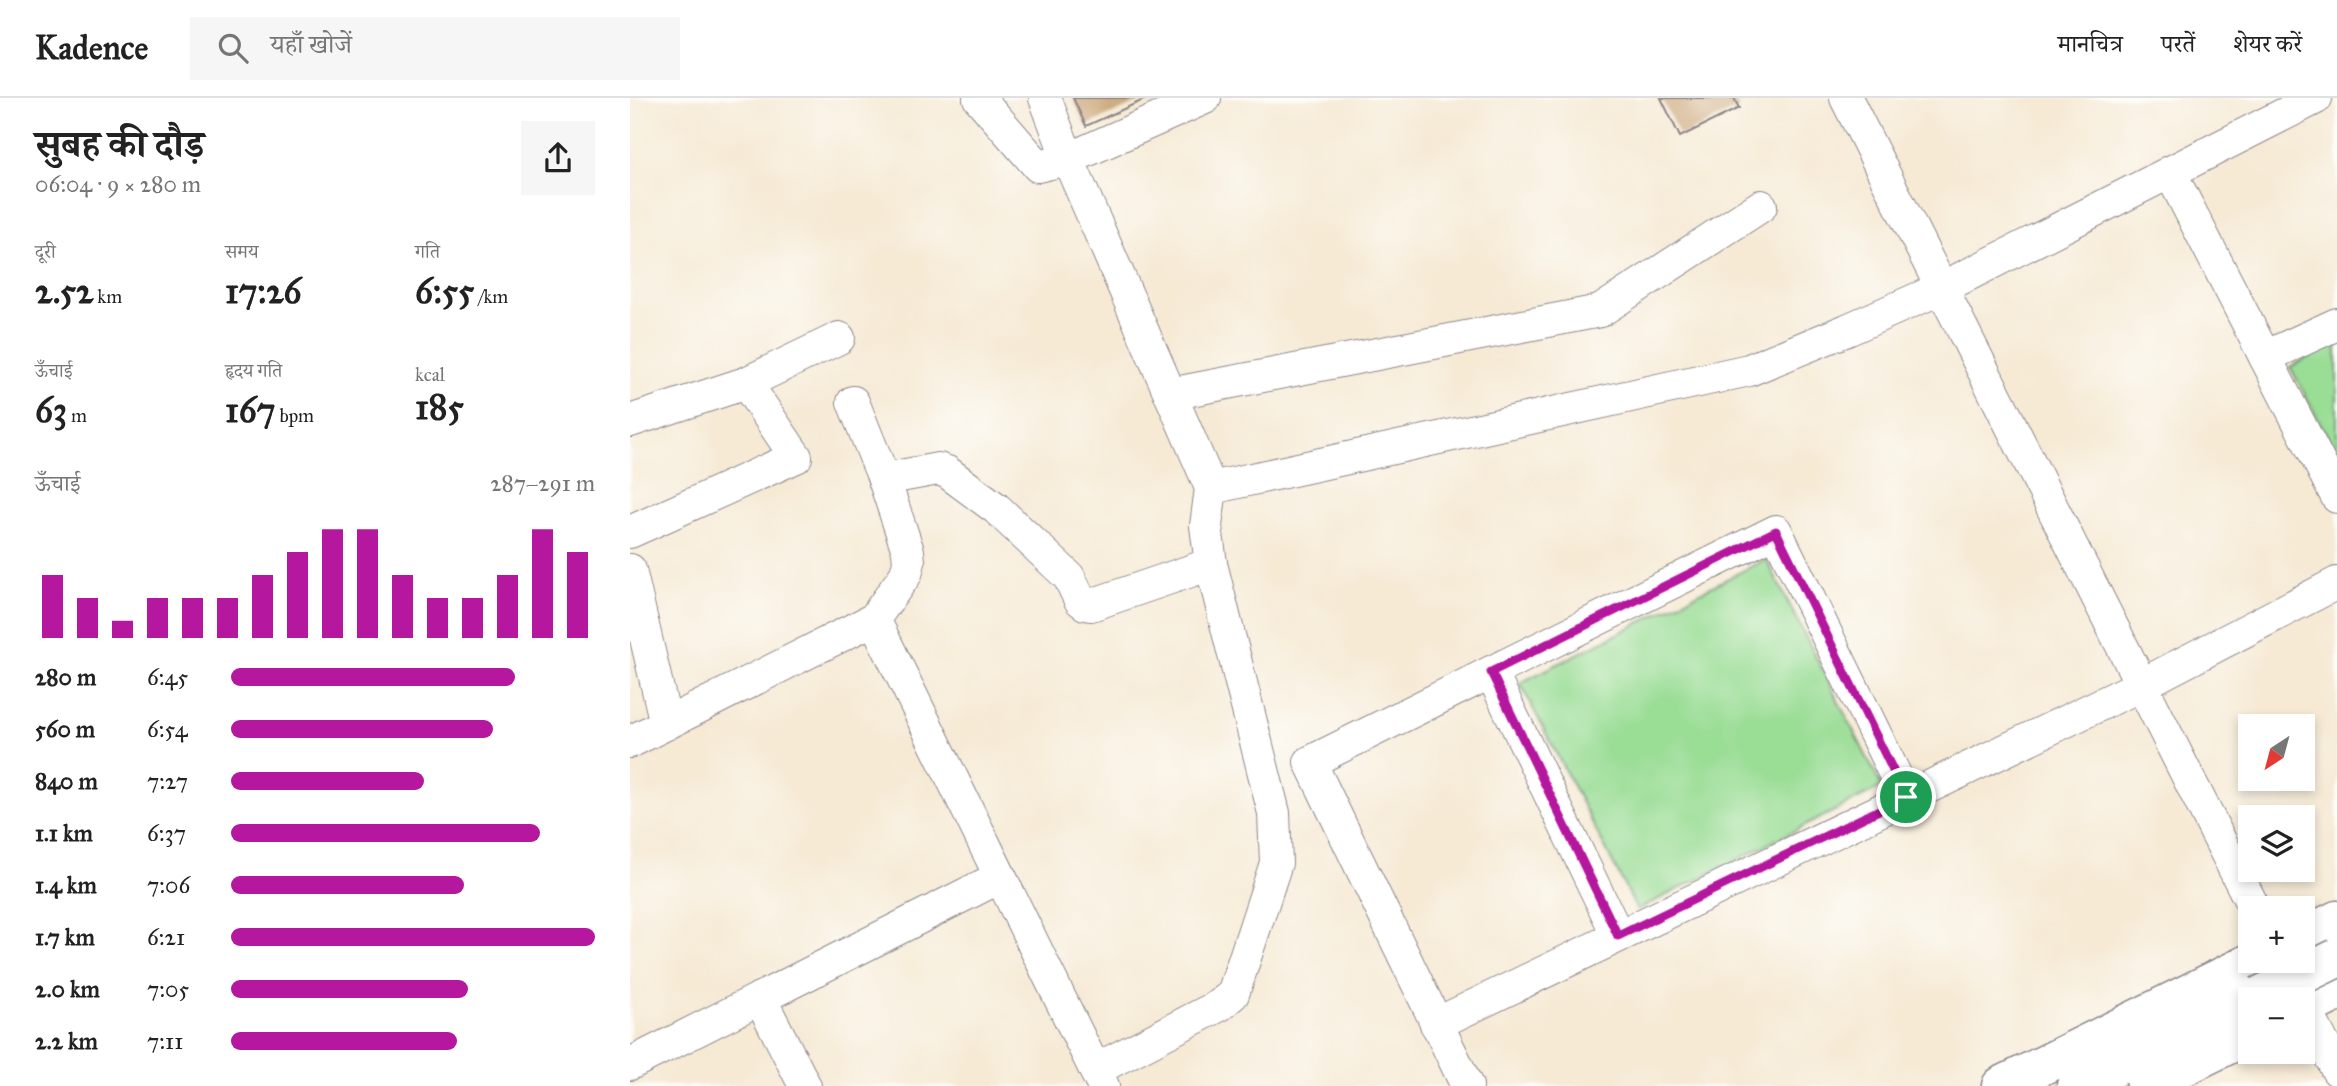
<!DOCTYPE html>
<html lang="hi">
<head>
<meta charset="utf-8">
<style>
	:root { --surface:#fff; --page:#f6f6f6; --text:#222; --muted:#767676; --line:#e0e0e0; --accent:#b5179e }
	body { margin:0; font-family:"IM FELL Great Primer","Noto Serif Devanagari",serif; background:var(--page); color:var(--text); height:100vh; display:flex; flex-direction:column; font-size:26px; white-space:nowrap }
	* { box-sizing:border-box; margin:0 }
	p { font-size:23px; color:var(--muted) }
	.icon { flex:none; width:38px; height:38px; fill:none; stroke:currentColor; stroke-width:2; stroke-linecap:round; stroke-linejoin:round }
	.map { position:relative; flex:1; overflow:hidden }
	.panel { display:flex; flex-direction:column; background:var(--surface); width:630px }
	.panel>* { flex:none }
	.needle { width:46px; rotate:216deg }
	.controls { position:absolute; left:1608px; top:616px; display:grid; gap:14px }
	.controls a { display:grid; place-items:center; width:77px; height:77px; border-radius:0px; background:var(--surface); box-shadow:0 4px 10px #0003; font-size:35px }
	.pin { position:absolute; display:grid; place-items:center; width:60px; height:60px; color:#fff; margin:-30px; border:4px solid #fff; border-radius:50%; box-shadow:0 2px 7px #0007 }
	.round { display:grid; place-items:center; flex:none; width:74px; height:74px; border-radius:0px; background:var(--page) }
	.head { display:flex; align-items:center; justify-content:space-between; height:119px; padding:0 35px }
	h1 { font-size:38px; font-weight:700; line-height:52px }
	.figures { display:grid; grid-template-columns:repeat(3,1fr); gap:10px; height:119px; padding:7px 35px }
	.figures div { display:grid; align-content:center }
	.figures b { font-size:35px; font-weight:700 }
	.figures small { font-size:19px; font-weight:400 }
	.figures p { font-size:19px }
	.chart { height:196px; padding:14px 35px }
	.chart p { display:flex; justify-content:space-between }
	.chart svg { width:100%; height:126px; margin-top:7px; stroke:var(--accent); stroke-width:6 }
	ul { padding:0 35px; list-style:none; font-size:23px }
	li { display:grid; grid-template-columns:112px 84px 1fr; align-items:center; height:52px }
	li i { height:18px; border-radius:9px; background:var(--accent) }
	header { display:flex; align-items:center; gap:42px; box-sizing:border-box; height:98px; padding:0 35px; background:var(--surface); border-bottom:2px solid var(--line) }
	header strong { font-size:33px }
	nav { display:flex; gap:38px; margin-inline-start:auto; font-size:24px }
	.search { width:490px; height:63px; background:var(--page); display:flex; align-items:center; gap:18px; box-sizing:border-box; padding:0 24px; border-radius:0px; color:var(--muted); font-size:26px }
	main { display:flex; flex:1; min-height:0 }
	.map>svg:first-child { display:block }
	.green { fill:#9add95; stroke:#5e8068; stroke-width:2 }
	.building { fill:#cfac82 }
	.lines { fill:none; stroke-linecap:round; stroke-linejoin:round }
	.minor-casing { stroke:#8c8688; stroke-width:34 }
	.major-casing { stroke:#8c8688; stroke-width:41 }
	.minor { stroke:#fff; stroke-width:32 }
	.major { stroke:#fff; stroke-width:38 }
	.major-bridge-casing { stroke:#8c8688; stroke-width:41; stroke-linecap:butt }
	.major-bridge { stroke:#fff; stroke-width:38 }
	.route-casing { stroke:#fff; stroke-width:14 }
	.route { stroke:#b5179e; stroke-width:9 }
</style>
</head>
<body>
<header>
<strong>Kadence</strong>
<div class="search"><svg class="icon" aria-label="search" viewBox="0 0 24 24"><circle cx="10" cy="10" r="6"/><path d="M15 15l6 6"/></svg>यहाँ खोजें</div>
<nav><a>मानचित्र</a><a>परतें</a><a>शेयर करें</a></nav>
</header>
<main>
<section class="panel">
<div class="head"><div><h1>सुबह की दौड़</h1><p>06:04 · 9 × 280 m</p></div><a class="round"><svg class="icon" aria-label="share" viewBox="0 0 24 24"><path d="M12 15V3M7 8l5-5 5 5M5 13v7h14v-7"/></svg></a></div>
<div class="figures">
<div><p>दूरी</p><b>2.52<small> km</small></b></div>
<div><p>समय</p><b>17:26</b></div>
<div><p>गति</p><b>6:55<small> /km</small></b></div>
</div>
<div class="figures">
<div><p>ऊँचाई</p><b>63<small> m</small></b></div>
<div><p>हृदय गति</p><b>167<small> bpm</small></b></div>
<div><p>kcal</p><b>185</b></div>
</div>
<div class="chart"><p><span>ऊँचाई</span>287–291 m</p>
<svg viewBox="0 0 160 44" preserveAspectRatio="none"><path d="M5 44V22M15 44V30M25 44V38M35 44V30M45 44V30M55 44V30M65 44V22M75 44V14M85 44V6M95 44V6M105 44V22M115 44V30M125 44V30M135 44V22M145 44V6M155 44V14"/></svg>
</div>
<ul>
<li><b>280 m</b>6:45<i style="width:78%"></i></li>
<li><b>560 m</b>6:54<i style="width:72%"></i></li>
<li><b>840 m</b>7:27<i style="width:53%"></i></li>
<li><b>1.1 km</b>6:37<i style="width:85%"></i></li>
<li><b>1.4 km</b>7:06<i style="width:64%"></i></li>
<li><b>1.7 km</b>6:21<i style="width:100%"></i></li>
<li><b>2.0 km</b>7:05<i style="width:65%"></i></li>
<li><b>2.2 km</b>7:11<i style="width:62%"></i></li>
</ul>
</section>
<div class="map">
<svg width="1707" height="988" viewBox="0 0 1707 988">
	<rect width="100%" height="100%" fill="#fdfcf7"/>
	<filter id="ink" filterUnits="userSpaceOnUse"><feTurbulence type="fractalNoise" baseFrequency=".0143" numOctaves="2"/><feDisplacementMap in="SourceGraphic" scale="14" xChannelSelector="R" yChannelSelector="G"/><feConvolveMatrix kernelMatrix="1 2 1 2 8 2 1 2 1" color-interpolation-filters="sRGB"/></filter>
	<filter id="wash" filterUnits="userSpaceOnUse"><feTurbulence type="fractalNoise" baseFrequency=".00686" numOctaves="4" result="noise"/><feDisplacementMap in="SourceGraphic" scale="28" xChannelSelector="R" yChannelSelector="G"/><feGaussianBlur stdDeviation="1.57" result="paint"/><feColorMatrix in="noise" values="0 0 0 0 0 0 0 0 0 0 0 0 0 0 0 0 0 1.4 0 .05"/><feComposite in="paint" operator="in"/></filter>
	<g filter="url(#wash)">
		<rect width="100%" height="100%" fill="#f6ead5"/>
		<g class="green">
			<path d="M 1707,244 L 1707,356 L 1660,269 Z"/>
			<path d="M 1136,461 L 1252,689 L 1007,812 L 890,585 Z"/>
		</g>
		<g id="blocks">
			<g class="building">
				<path d="M 443,0 L 518,0 L 456,28 Z"/>
				<path d="M 1031,0 L 1104,0 L 1109,10 L 1050,39 Z"/>
			</g>
		</g>
	</g>
	<g filter="url(#ink)">
		<use href="#blocks" fill-opacity="0" stroke="#8c8688" stroke-width="2"/>
		<g class="lines">
			<g class="minor-casing">
				<g id="minor">
					<path d="M 349,0 L 408,68 L 438,61 L 575,0"/>
					<path d="M 415,0 L 438,61 L 581,390 L 576,428 L 581,466 L 644,715 L 646,765 L 603,896 L 590,907 L 465,972"/>
					<path d="M 1216,0 L 1624,810"/>
					<path d="M 1540,74 L 1707,399"/>
					<path d="M 1635,259 L 1707,226"/>
					<path d="M 540,296 L 970,213 L 1131,108"/>
					<path d="M 0,323 L 116,285 L 209,240"/>
					<path d="M 254,381 L 308,371 L 317,374 L 367,411 L 439,479 L 450,502 L 455,506 L 461,507 L 581,466"/>
					<path d="M 581,390 L 1119,272 L 1217,232 L 1312,190 L 1686,0"/>
					<path d="M 0,434 L 166,359 L 116,285"/>
					<path d="M 0,472 L 36,626"/>
					<path d="M 244,521 L 473,988"/>
					<path d="M 861,574 L 988,838"/>
					<path d="M 0,644 L 244,521 L 276,476 L 279,464 L 278,453 L 254,381 L 223,304"/>
					<path d="M 130,900 L 175,988"/>
					<path d="M 1673,906 L 1707,972"/>
					<path d="M 806,926 L 1511,587 L 1707,485"/>
					<path d="M 0,966 L 370,779"/>
					<path d="M 837,988 L 680,664 L 1146,433 L 1276,699"/>
				</g>
			</g>
			<g class="major-casing">
				<g id="major">
					<path d="M 1673,839 L 1707,822"/>
					<path d="M 1673,911 L 1707,894"/>
					<path d="M 1371,988 L 1624,863"/>
					<path d="M 1446,988 L 1620,903"/>
					<path d="M 1515,988 L 1620,936"/>
				</g>
			</g>
			<use href="#minor" class="minor"/>
			<use href="#major" class="major"/>
			<g class="major-bridge-casing">
				<path id="major-bridge" d="M 1629,898 L 1707,860"/>
			</g>
			<use href="#major-bridge" class="major-bridge"/>
		</g>
	</g>
	<g class="lines" filter="url(#ink)">
		<g class="route-casing">
			<path id="route" d="M 1146,433 L 1276,699 L 988,838 L 861,574 Z"/>
		</g>
		<use href="#route" class="route"/>
	</g>
</svg>
<div class="controls">
<a><svg class="needle" viewBox="-14 -14 28 28"><path d="M0-13l5 13h-10z" fill="#e53935"/><path d="M0 13l5-13h-10z" fill="#767676"/></svg></a>
<a><svg class="icon" aria-label="layers" viewBox="0 0 24 24"><path d="M12 4l9 5-9 5-9-5zM3 14l9 5 9-5"/></svg></a>
<a>+</a>
<a>−</a>
</div>
<div class="pin" style="left:1276px;top:699px;background:#1e9e55"><svg class="icon" aria-label="arrive" viewBox="0 0 24 24"><path d="M6 21V4h12l-3 4 3 4H6"/></svg></div>
</div>
</main>
</body>
</html>
